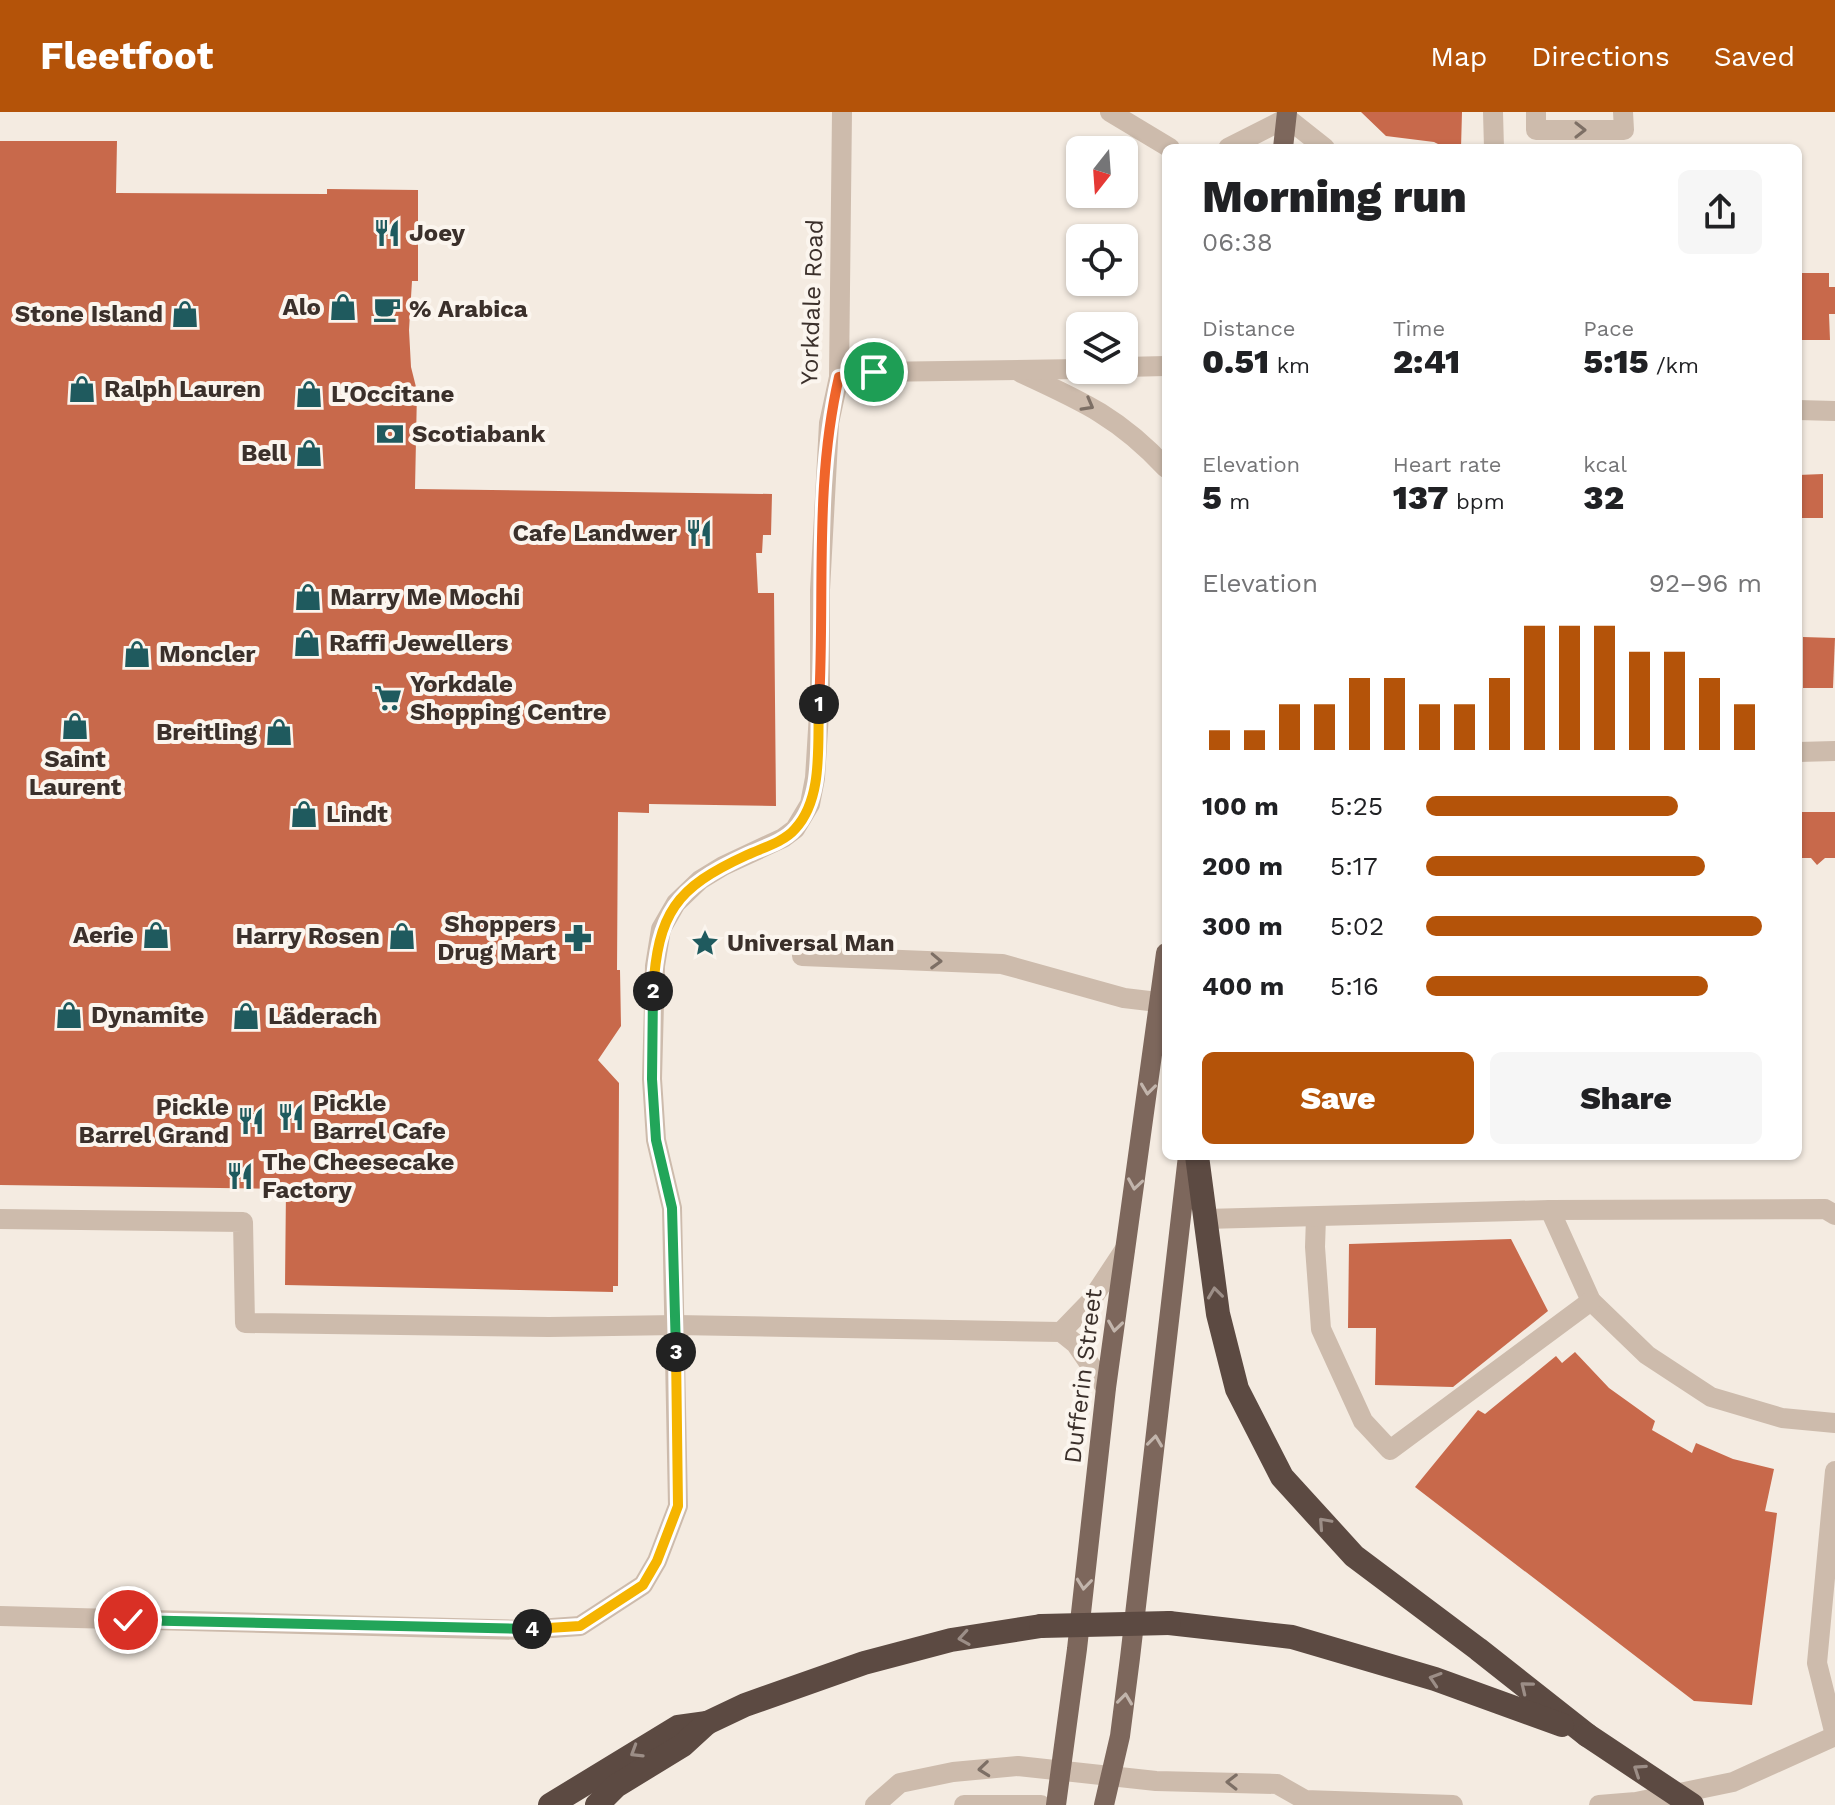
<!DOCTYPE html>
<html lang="en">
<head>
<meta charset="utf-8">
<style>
	:root { --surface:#fff; --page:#f6f6f6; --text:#202124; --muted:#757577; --accent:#b45309 }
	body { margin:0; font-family:"Work Sans",sans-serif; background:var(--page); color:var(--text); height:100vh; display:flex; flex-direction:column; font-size:30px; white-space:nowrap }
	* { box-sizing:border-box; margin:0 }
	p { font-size:26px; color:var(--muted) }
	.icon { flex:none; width:44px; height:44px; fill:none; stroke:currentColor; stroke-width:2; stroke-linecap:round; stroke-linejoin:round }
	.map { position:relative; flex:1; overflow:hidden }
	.details { position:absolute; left:1162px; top:32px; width:640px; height:1016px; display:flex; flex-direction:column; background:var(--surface); border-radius:12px; box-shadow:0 2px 6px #0004 }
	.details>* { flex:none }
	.needle { width:52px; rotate:197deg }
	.tools { position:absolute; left:1066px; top:24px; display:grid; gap:16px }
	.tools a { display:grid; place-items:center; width:72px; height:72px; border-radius:12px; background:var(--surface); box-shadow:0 2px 6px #0004; font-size:40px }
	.pin { position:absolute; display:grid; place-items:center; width:68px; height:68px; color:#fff; margin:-34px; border:4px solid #fff; border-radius:50%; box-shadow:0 2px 8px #0007 }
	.km { position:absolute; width:40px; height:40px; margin:-20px; border-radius:50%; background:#222; color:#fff; font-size:22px; line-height:40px; text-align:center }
	.round { display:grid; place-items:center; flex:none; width:84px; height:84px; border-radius:12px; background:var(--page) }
	.headline { display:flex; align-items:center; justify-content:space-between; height:136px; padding:0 40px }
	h1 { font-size:44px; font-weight:800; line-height:60px }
	.stats { display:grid; grid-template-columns:repeat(3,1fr); gap:12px; height:136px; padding:8px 40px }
	.stats div { display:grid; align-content:center }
	.stats b { font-size:34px; font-weight:800 }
	.stats small { font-size:22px; font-weight:400 }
	.stats p { font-size:22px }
	.chart { height:224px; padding:16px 40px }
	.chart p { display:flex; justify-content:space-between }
	.chart svg { width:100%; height:144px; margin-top:8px; stroke:var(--accent); stroke-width:6 }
	.button { display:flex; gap:16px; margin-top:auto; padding:16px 40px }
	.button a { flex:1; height:92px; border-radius:12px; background:var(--accent); color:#fff; font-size:32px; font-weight:800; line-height:92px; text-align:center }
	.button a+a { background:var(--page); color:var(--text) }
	ul { padding:0 40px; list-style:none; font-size:26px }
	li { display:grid; grid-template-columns:128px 96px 1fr; align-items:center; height:60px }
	li i { height:20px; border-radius:10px; background:var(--accent) }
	header { display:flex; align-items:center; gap:48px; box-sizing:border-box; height:112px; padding:0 40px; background:var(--accent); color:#fff }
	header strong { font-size:38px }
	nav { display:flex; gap:44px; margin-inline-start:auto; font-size:28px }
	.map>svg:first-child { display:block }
	.building { fill:#c8694b }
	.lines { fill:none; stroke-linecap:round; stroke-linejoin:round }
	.minor { stroke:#cdbbac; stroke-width:20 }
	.major { stroke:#7d675c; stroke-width:20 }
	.highway { stroke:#5c4a42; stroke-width:24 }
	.highway-bridge { stroke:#5c4a42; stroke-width:24 }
	.oneway { stroke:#7d6f65 }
	.oneway2 { stroke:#c2b5ac }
	.oneway3 { stroke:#9c8e87 }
	.split-1-casing { stroke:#fff; stroke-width:16 }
	.split-2-casing { stroke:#fff; stroke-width:16 }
	.split-3-casing { stroke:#fff; stroke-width:16 }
	.split-4-casing { stroke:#fff; stroke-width:16 }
	.split-5-casing { stroke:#fff; stroke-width:16 }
	.split-1 { stroke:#f0652b; stroke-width:10 }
	.split-2 { stroke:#f5b400; stroke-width:10 }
	.split-3 { stroke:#22a559; stroke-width:10 }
	.split-4 { stroke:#f5b400; stroke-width:10 }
	.split-5 { stroke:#22a559; stroke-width:10 }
	.labels { text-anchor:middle; stroke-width:8; stroke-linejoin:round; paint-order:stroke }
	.poi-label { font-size:24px; font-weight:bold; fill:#3b302b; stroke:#fbf5ee; text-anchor:start }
	.street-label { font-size:24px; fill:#3b302b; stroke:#fbf5ee }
</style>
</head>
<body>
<header>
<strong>Fleetfoot</strong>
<nav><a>Map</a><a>Directions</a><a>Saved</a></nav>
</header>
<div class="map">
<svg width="1835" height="1693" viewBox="0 0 1835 1693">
	<rect width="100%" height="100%" fill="#f4ebe1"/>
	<g class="building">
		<path d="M 1361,0 L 1462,0 L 1461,36 L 1446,36 L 1434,30 L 1386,24 Z"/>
		<path d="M 0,29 L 117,29 L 116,81 L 327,82 L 327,77 L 418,78 L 418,169 L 412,169 L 409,218 L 411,255 L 417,279 L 415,377 L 772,382 L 771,423 L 763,423 L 762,441 L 756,441 L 758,481 L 774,481 L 776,694 L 649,692 L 649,701 L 618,700 L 617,858 L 620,858 L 621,914 L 598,948 L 619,971 L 618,1174 L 613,1174 L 613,1180 L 285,1173 L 286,1077 L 0,1073 Z"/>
		<path d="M 1798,161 L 1829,161 L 1829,175 L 1835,175 L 1835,202 L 1829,202 L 1830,228 L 1798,228 Z"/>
		<path d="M 1823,362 L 1823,406 L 1798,406 L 1798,363 Z"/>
		<path d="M 1803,525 L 1835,526 L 1833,576 L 1803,576 Z"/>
		<path d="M 1799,700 L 1835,700 L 1835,746 L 1825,746 L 1817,753 L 1811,746 L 1800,746 Z"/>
		<path d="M 1511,1127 L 1548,1199 L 1453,1275 L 1375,1273 L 1376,1216 L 1348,1216 L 1349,1132 Z"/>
		<path d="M 1575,1240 L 1609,1276 L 1655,1309 L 1652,1318 L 1692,1341 L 1696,1331 L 1733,1347 L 1774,1357 L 1765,1399 L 1777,1401 L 1752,1593 L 1694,1589 L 1415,1375 L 1478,1298 L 1485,1302 L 1556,1244 L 1562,1251 Z"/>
	</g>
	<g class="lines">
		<g class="minor">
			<path d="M 1110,0 L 1170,36"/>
			<path d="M 1493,0 L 1494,36"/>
			<path d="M 1536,0 L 1536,18 L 1624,18 L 1623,0"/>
			<path d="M 1228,36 L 1287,6 L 1325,36"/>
			<path d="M 1124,255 L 1166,254"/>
			<path d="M 1021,261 C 1082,289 1120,306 1166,356"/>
			<path d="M 839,265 L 874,260 L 1080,257"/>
			<path d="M 1798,298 L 1835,299"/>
			<path d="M 1798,640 L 1835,639"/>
			<path d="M 802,844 L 1002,852 L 1124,886 L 1166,891"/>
			<path d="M 1550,1098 L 1591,1189 L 1647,1243 L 1711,1285 L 1782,1306 L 1835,1311"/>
			<path d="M 1316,1105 L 1315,1135 L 1321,1217 L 1363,1309 L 1390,1338 L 1591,1189"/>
			<path d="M 0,1107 L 243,1110 L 245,1211 L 549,1215 L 676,1213 L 1061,1220 L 1076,1232 L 1106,1276"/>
			<path d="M 1205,1107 L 1550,1098 L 1825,1097 L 1835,1103"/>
			<path d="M 1061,1220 L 1090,1190 L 1125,1137"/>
			<path d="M 1835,1359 L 1817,1551 L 1835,1623"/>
			<path d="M 0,1504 L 524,1518 L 580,1514 L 643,1473 L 657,1449 L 678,1394 L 672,1096 L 656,1028 L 652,967 L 655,854 L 661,817 L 676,791 L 700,768 L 723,754 L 783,726 L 795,717 L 810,692 L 815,666 L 820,585 L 820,478 L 829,311 L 839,265 L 842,0"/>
			<path d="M 875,1693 L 900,1671 L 953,1660 L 1018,1654 L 1156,1669 L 1277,1672 L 1305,1688 L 1453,1693"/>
			<path d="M 964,1693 L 1041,1693"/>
			<path d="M 1599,1693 L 1636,1690 L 1733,1670 L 1835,1624"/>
		</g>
		<g class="major">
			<path d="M 1283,36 L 1287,0"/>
			<path d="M 1056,1693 L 1077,1537 L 1106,1276 L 1166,841"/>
			<path d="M 1104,1693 L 1120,1624 L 1130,1546 L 1188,1044"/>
		</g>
		<g class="highway">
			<path d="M 1197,1044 L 1218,1202 L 1237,1277 L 1282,1365 L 1354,1444 L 1478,1537 L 1587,1623"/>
			<path d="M 1169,1511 L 1292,1525 L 1435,1567 L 1562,1613"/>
			<path d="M 550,1693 L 678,1615 L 707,1611"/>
			<path d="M 597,1693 L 616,1674 L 683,1633 L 707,1611 L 745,1593 L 864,1551 L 951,1528 L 1041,1514"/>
		</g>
		<g class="highway-bridge">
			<path d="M 1041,1514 L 1169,1511"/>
			<path d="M 1587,1623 L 1692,1693"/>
		</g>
	</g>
	<defs><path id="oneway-chevron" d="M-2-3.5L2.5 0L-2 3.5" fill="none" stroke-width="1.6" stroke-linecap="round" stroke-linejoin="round" transform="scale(2)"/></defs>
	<g class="oneway">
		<use href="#oneway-chevron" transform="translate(1580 18)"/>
		<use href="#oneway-chevron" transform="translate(1088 293) rotate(29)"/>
		<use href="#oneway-chevron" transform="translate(936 849) rotate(2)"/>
		<use href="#oneway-chevron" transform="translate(984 1657) rotate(174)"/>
		<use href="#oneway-chevron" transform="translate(1232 1670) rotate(-179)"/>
	</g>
	<g class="oneway2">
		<use href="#oneway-chevron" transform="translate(1148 977) rotate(97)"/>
		<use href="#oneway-chevron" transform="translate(1135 1072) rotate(99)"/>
		<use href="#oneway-chevron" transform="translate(1115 1214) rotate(98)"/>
		<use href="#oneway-chevron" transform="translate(1155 1329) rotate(-83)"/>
		<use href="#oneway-chevron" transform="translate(1084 1472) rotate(96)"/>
		<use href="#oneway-chevron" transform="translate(1125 1587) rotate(-83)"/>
	</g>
	<g class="oneway3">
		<use href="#oneway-chevron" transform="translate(1215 1181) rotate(-97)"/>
		<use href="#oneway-chevron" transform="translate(1324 1411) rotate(-132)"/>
		<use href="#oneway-chevron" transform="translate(964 1526) rotate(171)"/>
		<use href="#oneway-chevron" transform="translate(1435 1567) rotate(-162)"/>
		<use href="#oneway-chevron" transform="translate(1526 1575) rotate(-141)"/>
		<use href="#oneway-chevron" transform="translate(636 1640) rotate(148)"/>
		<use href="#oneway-chevron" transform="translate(1639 1658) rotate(-146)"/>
	</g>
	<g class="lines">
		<g class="split-1-casing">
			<path id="split-1" d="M 819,592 C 825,483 814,372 839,265 L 874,260"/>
		</g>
		<g class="split-2-casing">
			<path id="split-2" d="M 653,879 C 658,801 675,776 747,743 C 762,736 784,730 795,717 C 824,686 817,631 819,592"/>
		</g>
		<g class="split-3-casing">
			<path id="split-3" d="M 653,879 L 652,967 L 656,1028 L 672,1096 L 676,1240"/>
		</g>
		<g class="split-4-casing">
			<path id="split-4" d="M 532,1517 L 580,1514 L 643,1473 L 657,1449 L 678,1394 L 676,1240"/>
		</g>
		<g class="split-5-casing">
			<path id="split-5" d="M 128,1508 L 532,1517"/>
		</g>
		<use href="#split-1" class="split-1"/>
		<use href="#split-2" class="split-2"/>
		<use href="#split-3" class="split-3"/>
		<use href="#split-4" class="split-4"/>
		<use href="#split-5" class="split-5"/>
	</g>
	<defs>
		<g id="restaurant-bare" transform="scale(2.16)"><path d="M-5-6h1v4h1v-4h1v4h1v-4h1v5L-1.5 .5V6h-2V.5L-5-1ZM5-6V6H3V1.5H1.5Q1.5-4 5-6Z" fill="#1f5a5e" stroke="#fbf5ee" stroke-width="2.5" paint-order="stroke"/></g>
		<g id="shop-bare" transform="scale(2.16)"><path d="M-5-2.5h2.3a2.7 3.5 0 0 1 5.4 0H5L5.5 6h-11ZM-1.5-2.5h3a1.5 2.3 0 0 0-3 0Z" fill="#1f5a5e" stroke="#fbf5ee" stroke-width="2.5" paint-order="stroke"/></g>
		<g id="cafe-bare" transform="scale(2.16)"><path d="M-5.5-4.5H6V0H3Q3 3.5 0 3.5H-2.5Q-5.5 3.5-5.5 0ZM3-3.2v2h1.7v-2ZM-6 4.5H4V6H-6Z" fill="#1f5a5e" stroke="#fbf5ee" stroke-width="2.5" paint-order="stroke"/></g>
		<g id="bank-bare" transform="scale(2.16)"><path d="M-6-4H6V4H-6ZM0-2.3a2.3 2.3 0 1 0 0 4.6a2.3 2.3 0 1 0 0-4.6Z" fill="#1f5a5e" stroke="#fbf5ee" stroke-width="2.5" paint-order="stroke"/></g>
		<g id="supermarket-bare" transform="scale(2.16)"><path d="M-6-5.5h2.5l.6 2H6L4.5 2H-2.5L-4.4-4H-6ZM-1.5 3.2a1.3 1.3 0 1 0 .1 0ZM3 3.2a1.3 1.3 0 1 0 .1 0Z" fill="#1f5a5e" stroke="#fbf5ee" stroke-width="2.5" paint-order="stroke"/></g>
		<g id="pharmacy-bare" transform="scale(2.16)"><path d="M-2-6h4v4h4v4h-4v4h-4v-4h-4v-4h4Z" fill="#1f5a5e" stroke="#fbf5ee" stroke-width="2.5" paint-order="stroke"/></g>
		<g id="sight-bare" transform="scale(2.16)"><path d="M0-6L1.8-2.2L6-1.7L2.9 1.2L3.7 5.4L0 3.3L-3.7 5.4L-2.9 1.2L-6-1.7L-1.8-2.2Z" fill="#1f5a5e" stroke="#fbf5ee" stroke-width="2.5" paint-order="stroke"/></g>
	</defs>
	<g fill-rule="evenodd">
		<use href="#restaurant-bare" x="387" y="121"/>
		<use href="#shop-bare" x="343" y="195"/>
		<use href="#cafe-bare" x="387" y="197"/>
		<use href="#shop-bare" x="185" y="202"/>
		<use href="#shop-bare" x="82" y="277"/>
		<use href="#shop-bare" x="309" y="282"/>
		<use href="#bank-bare" x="390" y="322"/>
		<use href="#shop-bare" x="309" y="341"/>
		<use href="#restaurant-bare" x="699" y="421"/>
		<use href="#shop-bare" x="308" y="485"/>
		<use href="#shop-bare" x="307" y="531"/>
		<use href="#shop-bare" x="137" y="542"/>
		<use href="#supermarket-bare" x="388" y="586"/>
		<use href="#shop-bare" x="75" y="614"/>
		<use href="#shop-bare" x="279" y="620"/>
		<use href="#shop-bare" x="304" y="702"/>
		<use href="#shop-bare" x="156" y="823"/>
		<use href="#shop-bare" x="402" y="824"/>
		<use href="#pharmacy-bare" x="578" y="826"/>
		<use href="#sight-bare" x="705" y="831"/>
		<use href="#shop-bare" x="69" y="903"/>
		<use href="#shop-bare" x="246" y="904"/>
		<use href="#restaurant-bare" x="291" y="1005"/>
		<use href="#restaurant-bare" x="251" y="1009"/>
		<use href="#restaurant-bare" x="240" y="1064"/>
	</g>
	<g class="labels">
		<g class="poi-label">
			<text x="409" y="129">Joey</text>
			<text x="321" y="203" text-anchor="end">Alo</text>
			<text x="409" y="205">% Arabica</text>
			<text x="163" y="210" text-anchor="end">Stone Island</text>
			<text x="104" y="285">Ralph Lauren</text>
			<text x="331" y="290">L'Occitane</text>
			<text x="412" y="330">Scotiabank</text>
			<text x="287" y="349" text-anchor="end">Bell</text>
			<text x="677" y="429" text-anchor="end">Cafe Landwer</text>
			<text x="330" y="493">Marry Me Mochi</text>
			<text x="329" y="539">Raffi Jewellers</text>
			<text x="159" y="550">Moncler</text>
			<text x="410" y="580">Yorkdale<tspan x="410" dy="28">Shopping Centre</tspan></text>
			<text x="257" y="628" text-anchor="end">Breitling</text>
			<text x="75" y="655" text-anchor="middle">Saint<tspan x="75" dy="28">Laurent</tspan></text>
			<text x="326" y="710">Lindt</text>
			<text x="556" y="820" text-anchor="end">Shoppers<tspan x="556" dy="28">Drug Mart</tspan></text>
			<text x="134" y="831" text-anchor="end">Aerie</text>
			<text x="380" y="832" text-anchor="end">Harry Rosen</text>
			<text x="727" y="839">Universal Man</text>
			<text x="91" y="911">Dynamite</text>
			<text x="268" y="912">Läderach</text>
			<text x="313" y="999">Pickle<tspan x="313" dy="28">Barrel Cafe</tspan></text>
			<text x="229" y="1003" text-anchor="end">Pickle<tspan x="229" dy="28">Barrel Grand</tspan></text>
			<text x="262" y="1058">The Cheesecake<tspan x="262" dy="28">Factory</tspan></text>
		</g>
		<g class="street-label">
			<text transform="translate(812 190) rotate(-88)" y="8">Yorkdale Road</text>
			<text transform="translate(1083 1264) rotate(-83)" y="8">Dufferin Street</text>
		</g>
	</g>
</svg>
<div class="tools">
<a><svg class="needle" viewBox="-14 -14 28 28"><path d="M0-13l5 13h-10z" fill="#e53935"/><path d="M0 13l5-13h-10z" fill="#757577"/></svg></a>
<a><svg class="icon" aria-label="locate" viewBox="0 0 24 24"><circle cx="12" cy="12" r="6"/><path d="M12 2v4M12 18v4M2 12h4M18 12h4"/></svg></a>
<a><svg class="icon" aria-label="layers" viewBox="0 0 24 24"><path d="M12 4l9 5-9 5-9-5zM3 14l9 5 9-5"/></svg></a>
</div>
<div class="pin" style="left:874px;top:260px;background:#1e9e55"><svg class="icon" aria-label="arrive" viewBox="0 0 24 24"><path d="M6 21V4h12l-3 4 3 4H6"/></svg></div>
<div class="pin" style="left:128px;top:1508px;background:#d93025"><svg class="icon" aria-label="check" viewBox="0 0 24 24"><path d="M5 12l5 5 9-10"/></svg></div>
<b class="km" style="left:819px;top:592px">1</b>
<b class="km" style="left:653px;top:879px">2</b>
<b class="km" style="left:676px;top:1240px">3</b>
<b class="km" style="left:532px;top:1517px">4</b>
<section class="details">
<div class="headline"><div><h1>Morning run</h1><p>06:38</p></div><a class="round"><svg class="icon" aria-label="share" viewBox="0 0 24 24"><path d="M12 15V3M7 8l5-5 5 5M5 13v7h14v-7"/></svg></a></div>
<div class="stats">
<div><p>Distance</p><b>0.51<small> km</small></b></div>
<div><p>Time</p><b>2:41</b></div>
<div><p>Pace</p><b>5:15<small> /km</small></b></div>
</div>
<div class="stats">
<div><p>Elevation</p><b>5<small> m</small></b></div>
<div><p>Heart rate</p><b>137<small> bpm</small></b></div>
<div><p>kcal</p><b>32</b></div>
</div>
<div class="chart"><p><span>Elevation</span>92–96 m</p>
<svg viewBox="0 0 160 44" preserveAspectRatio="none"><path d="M5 44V38M15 44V38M25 44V30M35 44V30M45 44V22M55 44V22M65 44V30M75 44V30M85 44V22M95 44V6M105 44V6M115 44V6M125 44V14M135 44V14M145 44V22M155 44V30"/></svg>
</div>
<ul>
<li><b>100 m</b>5:25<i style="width:75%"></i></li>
<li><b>200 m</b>5:17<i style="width:83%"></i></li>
<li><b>300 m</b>5:02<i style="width:100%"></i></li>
<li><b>400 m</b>5:16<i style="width:84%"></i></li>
</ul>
<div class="button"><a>Save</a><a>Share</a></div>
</section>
</div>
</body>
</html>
